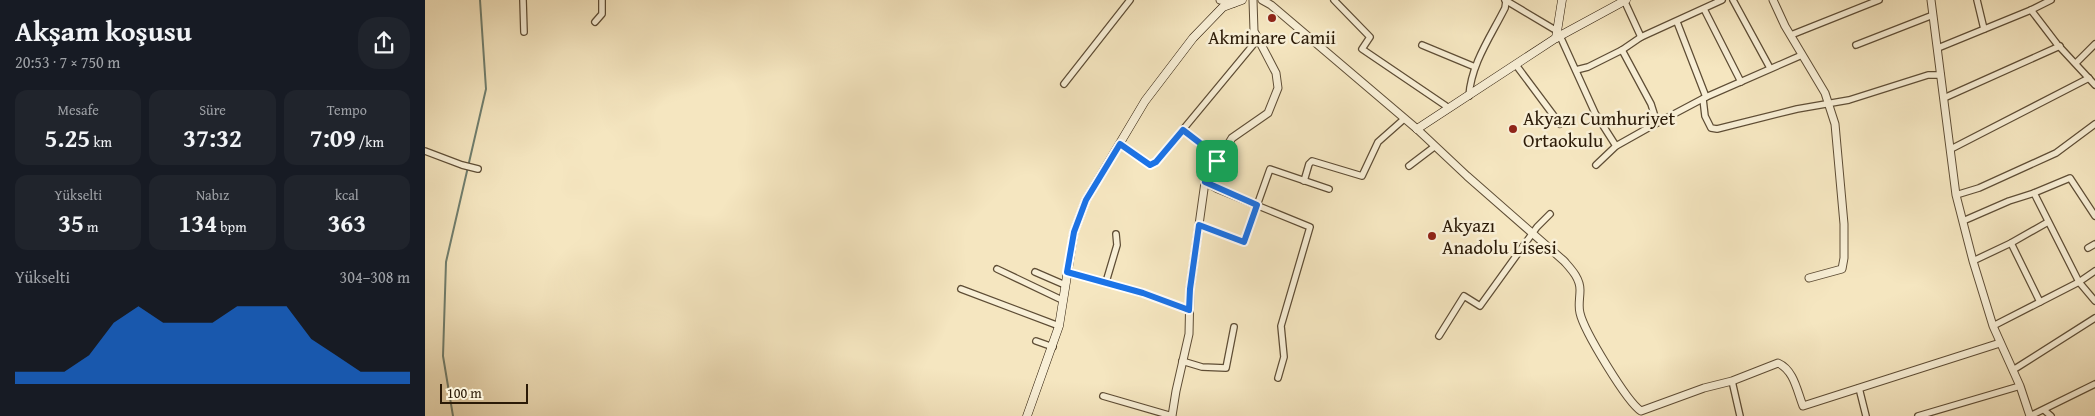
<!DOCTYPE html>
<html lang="tr">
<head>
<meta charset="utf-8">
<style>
	:root { --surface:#171b24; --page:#20242c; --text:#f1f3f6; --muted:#9ea1a6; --accent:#1a73e8 }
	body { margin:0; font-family:"Gentium Book Plus",serif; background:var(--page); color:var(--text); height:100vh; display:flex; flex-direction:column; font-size:19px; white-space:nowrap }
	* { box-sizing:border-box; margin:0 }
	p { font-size:16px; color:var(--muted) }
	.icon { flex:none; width:28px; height:28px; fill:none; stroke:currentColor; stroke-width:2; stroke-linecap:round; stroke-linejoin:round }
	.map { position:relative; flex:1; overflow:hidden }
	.side { display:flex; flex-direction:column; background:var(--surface); width:425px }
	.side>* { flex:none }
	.scale { position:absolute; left:15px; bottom:12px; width:88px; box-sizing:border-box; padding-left:5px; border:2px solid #2b1a07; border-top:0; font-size:14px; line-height:18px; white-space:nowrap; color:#2b1a07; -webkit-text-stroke:4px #f8efd6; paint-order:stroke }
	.pin { position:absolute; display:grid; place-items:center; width:42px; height:42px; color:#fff; margin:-21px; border-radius:10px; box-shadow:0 2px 8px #0006 }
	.round { display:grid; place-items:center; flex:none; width:52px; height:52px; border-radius:20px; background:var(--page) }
	.summary { display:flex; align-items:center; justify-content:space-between; height:85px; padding:0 15px }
	h1 { font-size:28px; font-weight:700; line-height:38px }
	.stats { display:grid; grid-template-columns:repeat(3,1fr); gap:8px; height:85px; padding:5px 15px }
	.stats div { display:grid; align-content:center; border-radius:12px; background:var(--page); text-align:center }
	.stats b { font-size:25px; font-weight:700 }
	.stats small { font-size:14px; font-weight:400 }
	.stats p { font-size:14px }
	.chart { height:140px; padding:10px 15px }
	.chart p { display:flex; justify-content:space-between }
	.chart svg { width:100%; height:90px; margin-top:5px; fill:var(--accent); opacity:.7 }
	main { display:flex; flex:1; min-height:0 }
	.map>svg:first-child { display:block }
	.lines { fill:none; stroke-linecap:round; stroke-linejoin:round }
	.stream { stroke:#6f7e6e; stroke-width:2 }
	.minor-casing { stroke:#5e4d35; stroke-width:8 }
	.tertiary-casing { stroke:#5e4d35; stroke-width:9 }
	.secondary-casing { stroke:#2b1a07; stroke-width:9 }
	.minor { stroke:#f8efd6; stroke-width:5.5 }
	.tertiary { stroke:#f8efd6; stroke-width:7 }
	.secondary { stroke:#f8efd6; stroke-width:8 }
	.route-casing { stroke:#fff; stroke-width:10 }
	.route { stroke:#1a73e8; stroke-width:6 }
	.poi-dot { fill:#8f2418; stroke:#f8efd6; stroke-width:2 }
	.labels { text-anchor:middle; stroke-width:5; stroke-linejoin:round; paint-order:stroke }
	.poi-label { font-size:19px; fill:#2b1a07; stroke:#f8efd6; text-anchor:start }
</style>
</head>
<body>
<main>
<section class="side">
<div class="summary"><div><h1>Akşam koşusu</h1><p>20:53 · 7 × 750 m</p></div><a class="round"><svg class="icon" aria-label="share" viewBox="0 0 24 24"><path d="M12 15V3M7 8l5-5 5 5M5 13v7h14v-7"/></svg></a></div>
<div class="stats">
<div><p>Mesafe</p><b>5.25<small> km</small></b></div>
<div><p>Süre</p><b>37:32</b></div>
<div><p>Tempo</p><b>7:09<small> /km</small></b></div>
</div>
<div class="stats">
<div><p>Yükselti</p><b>35<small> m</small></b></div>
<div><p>Nabız</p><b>134<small> bpm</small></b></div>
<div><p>kcal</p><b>363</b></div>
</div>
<div class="chart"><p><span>Yükselti</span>304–308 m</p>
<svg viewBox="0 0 160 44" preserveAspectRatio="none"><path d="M0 44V38L10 38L20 38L30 30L40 14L50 6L60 14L70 14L80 14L90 6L100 6L110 6L120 22L130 30L140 38L150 38L160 38V44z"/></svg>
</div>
</section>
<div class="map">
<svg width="1670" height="416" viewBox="0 0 1670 416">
	<rect width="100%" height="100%" fill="#f5e6c0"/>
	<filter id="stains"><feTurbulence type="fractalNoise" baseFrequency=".004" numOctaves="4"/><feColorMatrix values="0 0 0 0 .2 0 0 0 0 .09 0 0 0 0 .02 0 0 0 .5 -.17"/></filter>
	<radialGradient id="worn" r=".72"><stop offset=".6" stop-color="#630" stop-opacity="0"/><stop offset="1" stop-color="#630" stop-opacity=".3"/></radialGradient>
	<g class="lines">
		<path class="stream" d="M 28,416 L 18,356 L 21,262 L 61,89 L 55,0"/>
		<g class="minor-casing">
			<g id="minor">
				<path d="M 98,0 L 99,32"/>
				<path d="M 909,0 L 945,37 L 937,49 L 1024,108"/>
				<path d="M 1080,0 L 1132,31"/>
				<path d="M 1199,0 L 1216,37"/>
				<path d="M 1308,0 L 1345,68"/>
				<path d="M 1552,0 L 1559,29"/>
				<path d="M 1279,9 L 1316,82"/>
				<path d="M 1606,10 L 1632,44 L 1670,85"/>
				<path d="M 170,22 L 177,14 L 177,0"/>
				<path d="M 1252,22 L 1281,97"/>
				<path d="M 1366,35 L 1454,0"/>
				<path d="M 1135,36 L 1170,113 L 1191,146"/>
				<path d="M 997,45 L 1050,67"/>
				<path d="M 1431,45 L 1508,15"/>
				<path d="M 1513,48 L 1606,10 L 1626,0"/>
				<path d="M 1197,50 L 1226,104 L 1232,123"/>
				<path d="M 1651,63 L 1670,44"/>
				<path d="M 1091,65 L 1135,124"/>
				<path d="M 1151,70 L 1163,67 L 1197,50 L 1216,37 L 1297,0"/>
				<path d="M 639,84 L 705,0"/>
				<path d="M 1044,96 C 1046,64 1066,36 1080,8 L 1081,1"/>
				<path d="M 1519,98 L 1635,46"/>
				<path d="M 1278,99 L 1280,116 L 1286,128 L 1292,129 L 1372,109 L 1424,100 L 1503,75 L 1516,75"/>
				<path d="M 758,130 L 783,150 L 792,161"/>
				<path d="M 695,144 L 725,165 L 731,162 L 833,39"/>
				<path d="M 1526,149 L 1664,78"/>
				<path d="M 0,151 L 37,165 L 53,169"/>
				<path d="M 1171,165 L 1191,146 L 1232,123 L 1281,97 L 1377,55"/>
				<path d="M 984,166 L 1009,147"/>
				<path d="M 879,181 L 884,164 L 887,161 L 937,176 L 953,142 L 979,119"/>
				<path d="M 780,182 L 792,189 L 885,227 L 856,326 L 859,357 L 853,378"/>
				<path d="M 1609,193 L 1654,282 L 1670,301"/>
				<path d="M 1531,195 L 1554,188 L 1631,153 L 1670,124"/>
				<path d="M 1538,221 L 1584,201 L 1609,193 L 1645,178 L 1670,216"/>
				<path d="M 774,225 L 819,242 L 845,169 L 904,189"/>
				<path d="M 1586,243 L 1615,302"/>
				<path d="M 1663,248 L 1670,244"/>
				<path d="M 1548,261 L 1586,243 L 1623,222"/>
				<path d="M 572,269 L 637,300"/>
				<path d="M 610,272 L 640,285"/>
				<path d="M 642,272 L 718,293 L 764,310"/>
				<path d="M 681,282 L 692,245 L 691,234"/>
				<path d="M 536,289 L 634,326"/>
				<path d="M 1568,326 L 1654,282 L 1670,271"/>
				<path d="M 1014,336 L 1039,296 L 1055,306 L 1112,227 L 1125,214"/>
				<path d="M 611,341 L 628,347"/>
				<path d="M 757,361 L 777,367 L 801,368 L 809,327"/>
				<path d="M 1588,370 L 1670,318"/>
				<path d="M 1307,381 L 1315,416"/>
				<path d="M 1434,388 L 1441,416"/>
				<path d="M 678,396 L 747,416"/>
				<path d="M 1619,410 L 1626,416"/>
				<path d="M 1493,416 L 1595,386"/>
				<path d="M 1605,416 L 1670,384"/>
			</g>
		</g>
		<g class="tertiary-casing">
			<g id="tertiary">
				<path d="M 795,0 L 809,3"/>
				<path d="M 837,0 L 846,5 L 992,129 L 1042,176 L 1139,261 C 1146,269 1155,278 1155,290 C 1155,298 1153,306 1155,313 C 1159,331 1202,402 1216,411 L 1279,388 L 1307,381 L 1353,363 C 1369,370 1372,391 1378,406 L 1575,343"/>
				<path d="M 1348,0 L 1360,26 L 1400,93 L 1410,124 L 1419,224 L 1419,258 L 1417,269 L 1384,278"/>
				<path d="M 1506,0 L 1531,195 L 1548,261 L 1568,326 L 1595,386 L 1605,416"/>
				<path d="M 747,416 L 751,391 L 764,334 L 765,289 L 780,182 L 807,138 L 843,113 L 853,88 L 851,73 L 829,31 L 828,0"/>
			</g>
		</g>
		<g class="secondary-casing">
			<g id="secondary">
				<path d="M 1131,38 L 1137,0"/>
				<path d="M 992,129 L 1131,38 L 1201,0"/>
				<path d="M 602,416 L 634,326 L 649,232 L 661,200 L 720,101 L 768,38 L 798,7 L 817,0"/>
			</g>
		</g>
		<use href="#minor" class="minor"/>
		<use href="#tertiary" class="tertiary"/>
		<use href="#secondary" class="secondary"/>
	</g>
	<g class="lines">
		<g class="route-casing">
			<path id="route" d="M 758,130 L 784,150 L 792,161 L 780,182 L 832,205 L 819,242 L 774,225 L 765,289 L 764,310 L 718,293 L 642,272 L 649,232 L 661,200 L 695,144 L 725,165 L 731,162 Z"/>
		</g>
		<use href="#route" class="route"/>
	</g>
	<g class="poi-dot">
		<circle cx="847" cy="18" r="5"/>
		<circle cx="1088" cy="129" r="5"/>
		<circle cx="1007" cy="236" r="5"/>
	</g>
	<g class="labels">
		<g class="poi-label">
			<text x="847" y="44" text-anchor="middle">Akminare Camii</text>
			<text x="1098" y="125">Akyazı Cumhuriyet<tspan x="1098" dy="22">Ortaokulu</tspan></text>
			<text x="1017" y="232">Akyazı<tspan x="1017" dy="22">Anadolu Lisesi</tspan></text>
		</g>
	</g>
	<rect width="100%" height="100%" filter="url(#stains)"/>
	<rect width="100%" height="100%" fill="url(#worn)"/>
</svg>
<div class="scale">100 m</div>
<div class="pin" style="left:792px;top:161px;background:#1e9e55"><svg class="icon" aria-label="arrive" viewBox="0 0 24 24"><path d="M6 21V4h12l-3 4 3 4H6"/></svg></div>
</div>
</main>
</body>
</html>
